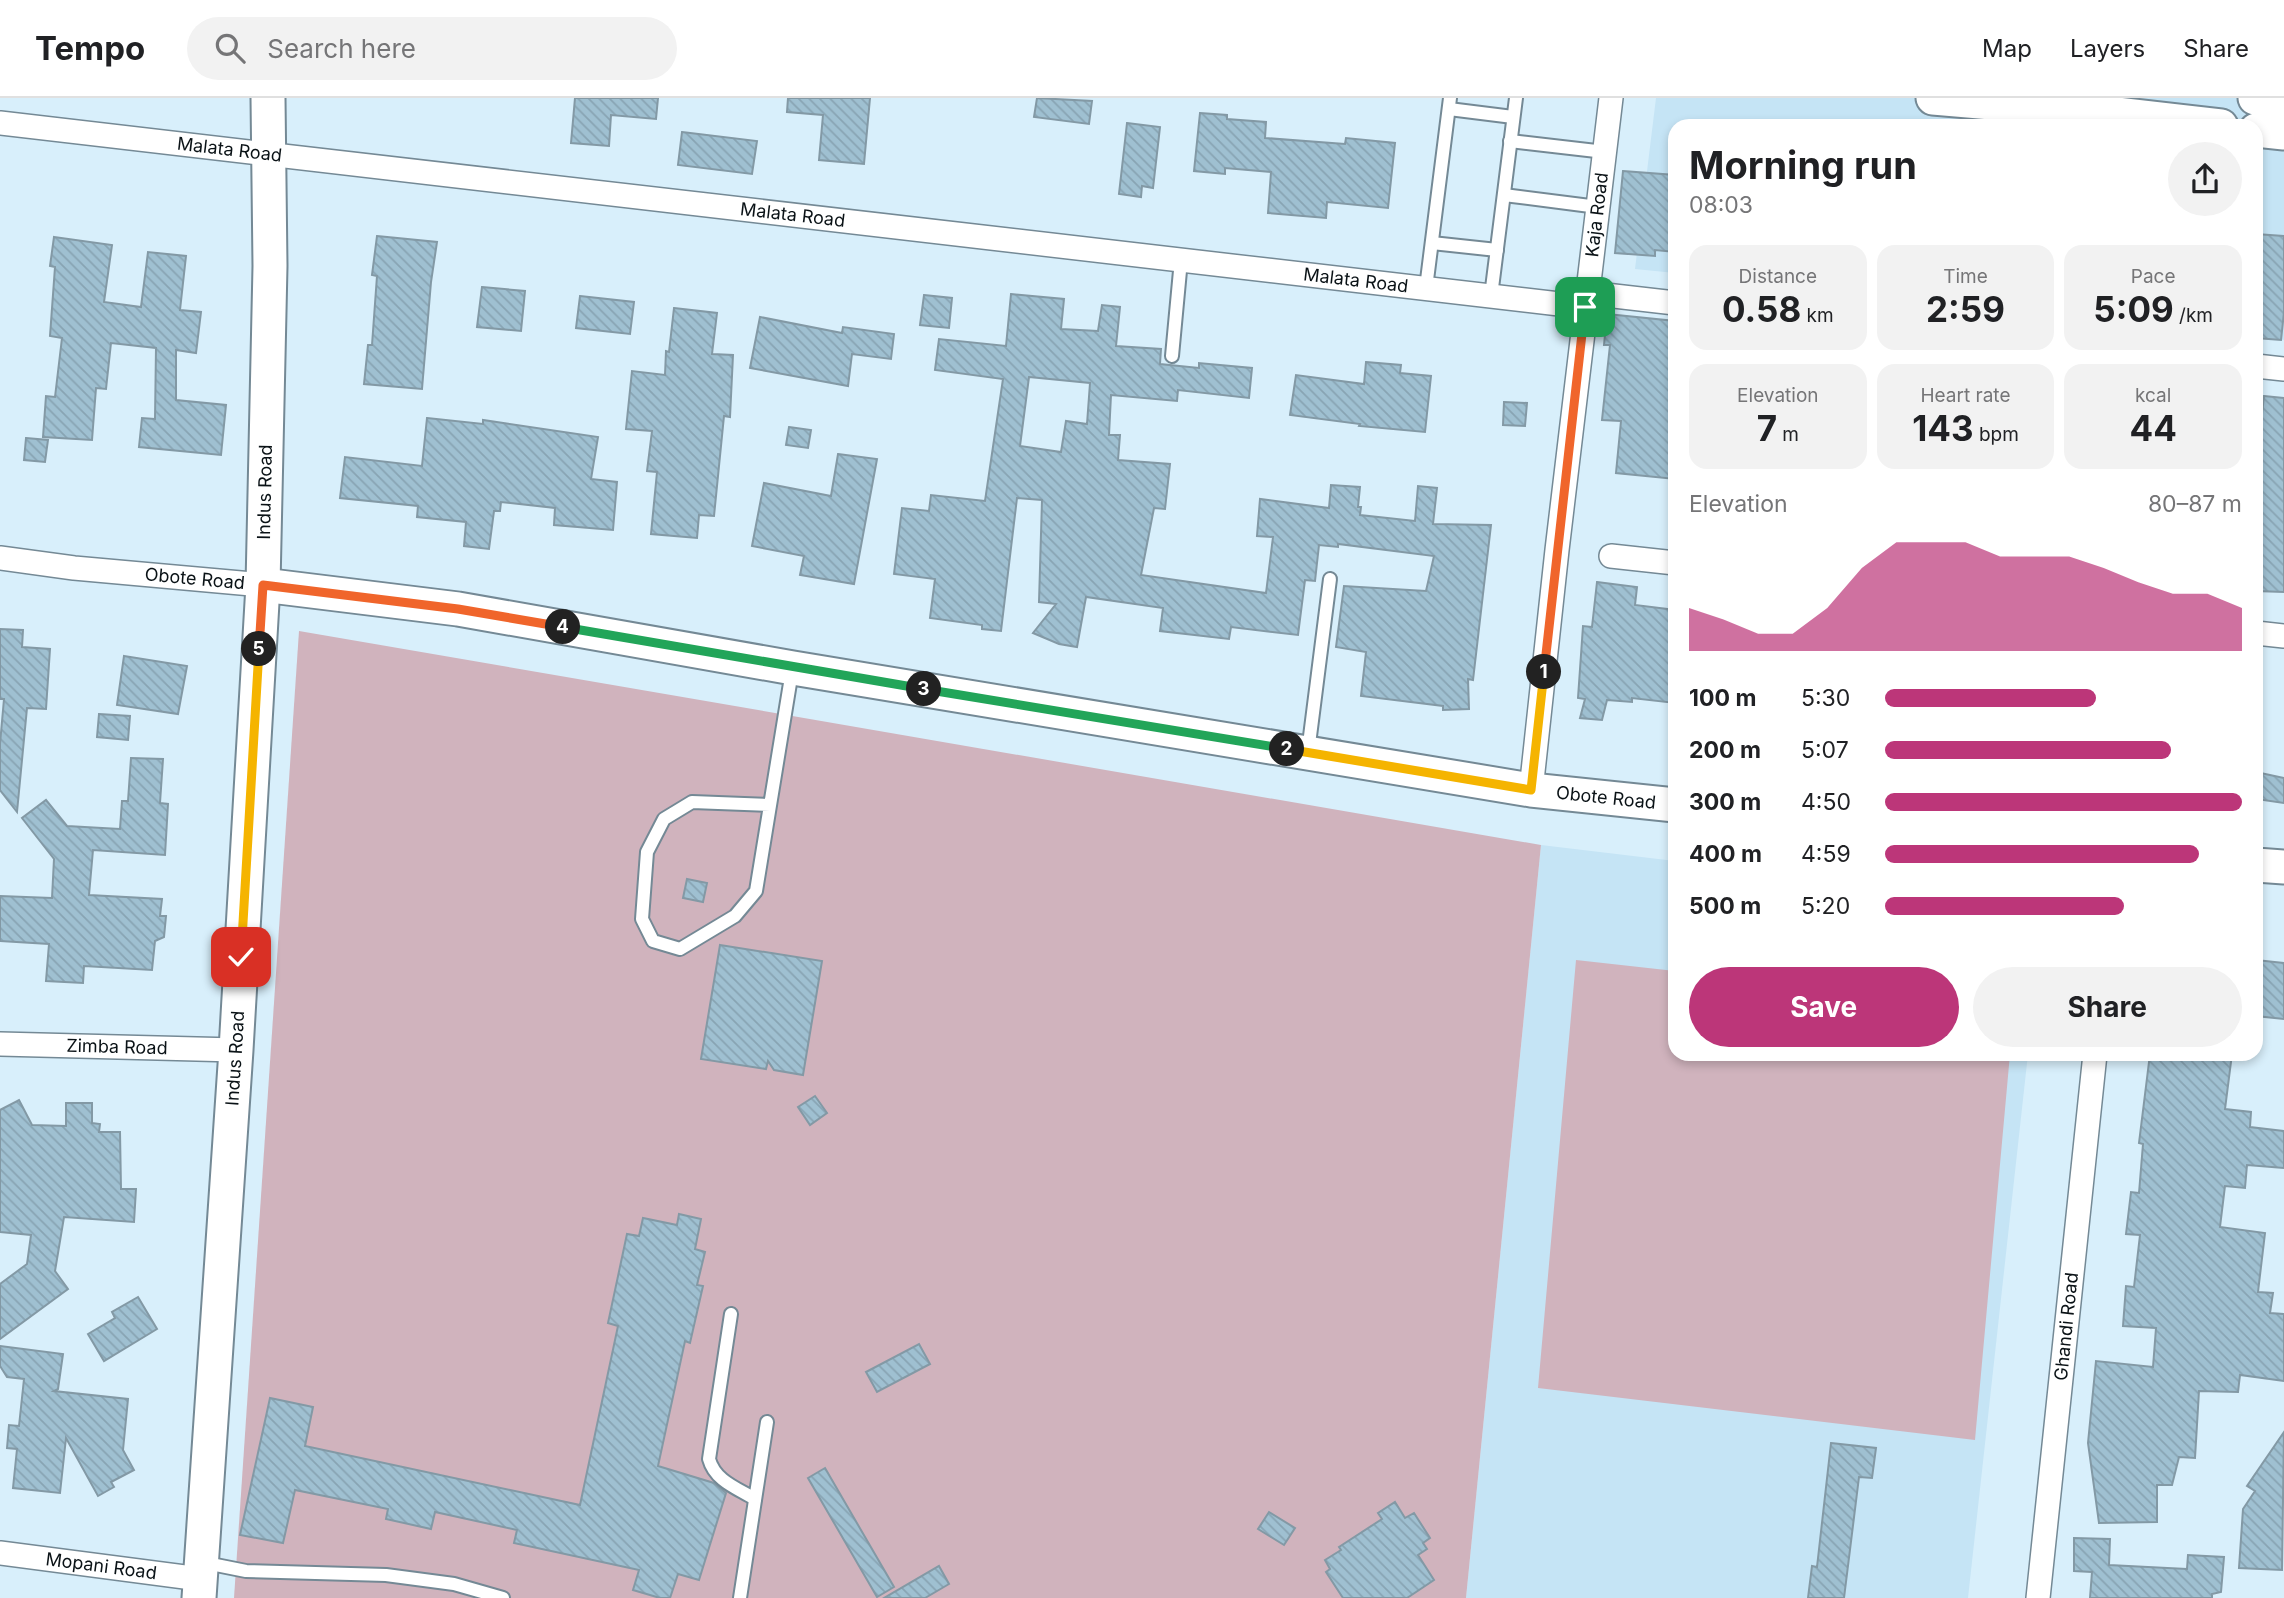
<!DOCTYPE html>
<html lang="en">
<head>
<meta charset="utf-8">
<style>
	:root { --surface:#fff; --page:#f2f2f2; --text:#202124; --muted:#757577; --line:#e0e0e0; --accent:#bc3679 }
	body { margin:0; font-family:Inter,sans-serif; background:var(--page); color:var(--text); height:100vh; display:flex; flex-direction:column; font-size:26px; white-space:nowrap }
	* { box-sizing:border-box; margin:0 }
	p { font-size:23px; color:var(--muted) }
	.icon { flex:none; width:38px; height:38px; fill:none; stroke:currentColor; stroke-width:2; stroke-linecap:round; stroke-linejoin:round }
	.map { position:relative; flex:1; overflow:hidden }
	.details { position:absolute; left:1668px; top:21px; width:595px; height:942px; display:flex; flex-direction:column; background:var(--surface); border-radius:21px; box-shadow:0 4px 10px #0003 }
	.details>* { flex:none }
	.pin { position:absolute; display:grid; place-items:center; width:60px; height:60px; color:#fff; margin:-30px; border-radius:14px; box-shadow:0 4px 10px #0006 }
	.km { position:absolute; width:35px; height:35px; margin:-18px; border-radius:50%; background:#222; color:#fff; font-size:19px; line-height:35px; text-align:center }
	.round { display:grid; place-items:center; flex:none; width:74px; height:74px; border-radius:37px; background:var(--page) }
	.overview { display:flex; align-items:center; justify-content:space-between; height:119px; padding:0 21px }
	h1 { font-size:38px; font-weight:700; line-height:52px }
	.metrics { display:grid; grid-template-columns:repeat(3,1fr); gap:10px; height:119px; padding:7px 21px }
	.metrics div { display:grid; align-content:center; border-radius:18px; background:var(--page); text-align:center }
	.metrics b { font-size:35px; font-weight:700 }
	.metrics small { font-size:19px; font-weight:400 }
	.metrics p { font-size:19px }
	.chart { height:196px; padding:14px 21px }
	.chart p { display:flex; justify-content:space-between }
	.chart svg { width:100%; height:126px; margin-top:7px; fill:var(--accent); opacity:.7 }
	.button { display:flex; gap:14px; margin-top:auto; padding:14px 21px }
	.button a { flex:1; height:80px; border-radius:42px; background:var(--accent); color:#fff; font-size:28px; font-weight:700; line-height:80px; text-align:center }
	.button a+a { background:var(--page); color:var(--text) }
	ul { padding:0 21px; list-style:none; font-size:23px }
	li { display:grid; grid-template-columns:112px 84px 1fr; align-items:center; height:52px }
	li i { height:18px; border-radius:9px; background:var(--accent) }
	header { display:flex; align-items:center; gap:42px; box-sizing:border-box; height:98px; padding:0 35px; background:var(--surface); border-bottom:2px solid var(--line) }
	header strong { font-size:33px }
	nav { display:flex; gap:38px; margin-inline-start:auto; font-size:24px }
	.search { width:490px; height:63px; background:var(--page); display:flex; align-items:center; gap:18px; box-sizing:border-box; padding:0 24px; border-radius:38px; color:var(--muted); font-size:26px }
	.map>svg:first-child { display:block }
	.built { fill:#c5e4f5 }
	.pitch { fill:#d0b3bd }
	.building { fill:url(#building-back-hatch); stroke:#8399a5; stroke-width:2; fill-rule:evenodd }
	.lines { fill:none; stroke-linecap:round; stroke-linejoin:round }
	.lane-casing { stroke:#748995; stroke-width:16 }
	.street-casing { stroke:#748995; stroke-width:26 }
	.secondary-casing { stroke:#748995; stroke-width:37 }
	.lane { stroke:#fff; stroke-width:12 }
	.street { stroke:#fff; stroke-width:23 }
	.secondary { stroke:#fff; stroke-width:33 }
	.split-1-casing { stroke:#fff; stroke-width:14 }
	.split-2-casing { stroke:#fff; stroke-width:14 }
	.split-3-casing { stroke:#fff; stroke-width:14 }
	.split-4-casing { stroke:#fff; stroke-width:14 }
	.split-5-casing { stroke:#fff; stroke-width:14 }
	.split-6-casing { stroke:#fff; stroke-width:14 }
	.split-1 { stroke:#f0652b; stroke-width:9 }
	.split-2 { stroke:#f5b400; stroke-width:9 }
	.split-3 { stroke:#22a559; stroke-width:9 }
	.split-4 { stroke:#22a559; stroke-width:9 }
	.split-5 { stroke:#f0652b; stroke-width:9 }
	.split-6 { stroke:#f5b400; stroke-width:9 }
	.labels { text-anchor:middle; stroke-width:5; stroke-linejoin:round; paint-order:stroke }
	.street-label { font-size:18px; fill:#0a1216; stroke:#f0faff }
</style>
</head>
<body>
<header>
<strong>Tempo</strong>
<div class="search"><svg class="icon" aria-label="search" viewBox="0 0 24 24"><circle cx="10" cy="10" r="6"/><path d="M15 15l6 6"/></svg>Search here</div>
<nav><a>Map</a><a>Layers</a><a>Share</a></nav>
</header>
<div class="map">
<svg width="2284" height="1500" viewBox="0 0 2284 1500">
	<defs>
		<pattern id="building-back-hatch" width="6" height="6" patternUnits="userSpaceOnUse" patternTransform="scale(1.75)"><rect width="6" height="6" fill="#9fc0d1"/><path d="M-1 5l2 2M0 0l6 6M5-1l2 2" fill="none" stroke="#88a4b3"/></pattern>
	</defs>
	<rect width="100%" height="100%" fill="#d8effb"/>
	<g class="built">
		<path d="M 1656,0 L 2284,0 L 2284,242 L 2256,240 L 2256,28 L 1675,28 L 1675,175 L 1635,171 Z"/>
		<path d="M 1541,747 L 1675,763 L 1675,956 L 2028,956 L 1968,1500 L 1466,1500 Z"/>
	</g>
	<g class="pitch">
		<path d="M 299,533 L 1541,747 L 1466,1500 L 234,1500 Z"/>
		<path d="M 1576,862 L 1675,873 L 1675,956 L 2010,956 L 1975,1342 L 1538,1290 Z"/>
	</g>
	<g class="building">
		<path d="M 575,0 L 658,0 L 656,21 L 611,17 L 609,48 L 571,45 Z"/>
		<path d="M 788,0 L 870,0 L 864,66 L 819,62 L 823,17 L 787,14 Z"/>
		<path d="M 1037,0 L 1092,3 L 1089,26 L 1034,19 Z"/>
		<path d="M 1200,15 L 1227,17 L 1227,21 L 1266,24 L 1265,40 L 1345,46 L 1346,40 L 1395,45 L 1388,110 L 1327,104 L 1326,120 L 1268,115 L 1271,74 L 1225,70 L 1225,76 L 1194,73 Z"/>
		<path d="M 1127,25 L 1160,29 L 1153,90 L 1142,88 L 1141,99 L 1119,96 Z"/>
		<path d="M 682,34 L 757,43 L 752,76 L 678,67 Z"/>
		<path d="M 1623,73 L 1675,77 L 1675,154 L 1655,152 L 1655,158 L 1615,155 Z"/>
		<path d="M 2256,136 L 2284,138 L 2284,214 L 2281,242 L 2256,240 Z"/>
		<path d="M 377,138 L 437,144 L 431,184 L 422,291 L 364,286 L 368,247 L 372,247 L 377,178 L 372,177 Z"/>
		<path d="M 54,139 L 112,147 L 104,204 L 141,209 L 148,154 L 186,158 L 180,212 L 201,214 L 196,255 L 176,252 L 176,302 L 226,307 L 221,357 L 139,349 L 142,320 L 155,321 L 156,250 L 111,245 L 106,291 L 96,290 L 92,342 L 43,339 L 46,298 L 55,299 L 62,240 L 50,238 L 55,169 L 50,168 Z"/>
		<path d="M 482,189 L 525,193 L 521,233 L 477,229 Z"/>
		<path d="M 1011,196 L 1064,201 L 1061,231 L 1098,233 L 1102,207 L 1120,209 L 1116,248 L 1161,251 L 1160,266 L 1199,270 L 1199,265 L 1252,270 L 1249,300 L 1178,292 L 1177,303 L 1111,297 L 1109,337 L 1120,337 L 1118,362 L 1170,366 L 1165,411 L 1154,410 L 1141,477 L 1266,495 L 1273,439 L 1257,438 L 1260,401 L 1329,410 L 1331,387 L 1360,389 L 1358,409 L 1361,409 L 1360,417 L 1415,423 L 1418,388 L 1437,390 L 1433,426 L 1491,427 L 1473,582 L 1468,581 L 1469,611 L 1443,612 L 1443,608 L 1361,598 L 1366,554 L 1336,549 L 1344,488 L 1426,493 L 1434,458 L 1338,446 L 1338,449 L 1319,447 L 1315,483 L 1305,482 L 1298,537 L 1231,529 L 1229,541 L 1160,533 L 1163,510 L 1086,499 L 1077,549 L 1059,546 L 1033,535 L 1056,506 L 1039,504 L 1042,402 L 1017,400 L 1001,533 L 982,531 L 982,527 L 930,520 L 935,481 L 894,476 L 902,410 L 929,413 L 931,397 L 985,403 L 1003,281 L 935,272 L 939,241 L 1006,248 ZM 1029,279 L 1090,285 L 1087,326 L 1066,323 L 1061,354 L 1020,348 Z"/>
		<path d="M 924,197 L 952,200 L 949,230 L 920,227 Z"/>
		<path d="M 580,198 L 634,204 L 630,236 L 576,230 Z"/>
		<path d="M 674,210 L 717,215 L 712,256 L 733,257 L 730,319 L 724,318 L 714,418 L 699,417 L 697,440 L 651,436 L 657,374 L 647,373 L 652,333 L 626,331 L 632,273 L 665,277 L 666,253 L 669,254 Z"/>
		<path d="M 1607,216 L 1675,223 L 1675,381 L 1616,375 L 1621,323 L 1602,322 L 1610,247 L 1604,247 Z"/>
		<path d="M 760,219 L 842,235 L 843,229 L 894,236 L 891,261 L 852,256 L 848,288 L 750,270 Z"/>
		<path d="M 1366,264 L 1401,267 L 1400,275 L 1431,278 L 1425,334 L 1359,328 L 1360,326 L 1290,317 L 1296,277 L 1364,286 Z"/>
		<path d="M 2264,298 L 2284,300 L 2284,494 L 2256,493 L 2258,393 L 2256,393 L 2256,370 Z"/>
		<path d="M 1504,304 L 1527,305 L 1525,328 L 1503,327 Z"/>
		<path d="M 427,320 L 483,326 L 483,322 L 598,339 L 591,381 L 617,384 L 613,432 L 554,427 L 555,410 L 501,404 L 500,413 L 494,413 L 489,451 L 464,448 L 466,424 L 417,419 L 418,408 L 340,400 L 345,359 L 422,368 Z"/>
		<path d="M 789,329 L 811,332 L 808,350 L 786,347 Z"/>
		<path d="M 26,340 L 48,342 L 45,364 L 24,362 Z"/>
		<path d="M 838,356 L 877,361 L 854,486 L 800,477 L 804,458 L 752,448 L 764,385 L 831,398 Z"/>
		<path d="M 1597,484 L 1637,489 L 1635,507 L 1675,512 L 1675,605 L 1632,600 L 1632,604 L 1607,602 L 1602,622 L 1580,620 L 1585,601 L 1578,600 L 1583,528 L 1592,529 Z"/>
		<path d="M 0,531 L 23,532 L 22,549 L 50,551 L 46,611 L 27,610 L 17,714 L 0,692 L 0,646 L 4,601 L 0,601 Z"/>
		<path d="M 124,558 L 187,568 L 178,616 L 117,607 Z"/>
		<path d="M 99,616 L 130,618 L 128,642 L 97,639 Z"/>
		<path d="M 131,660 L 163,661 L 160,705 L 168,706 L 165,757 L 93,752 L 89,797 L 162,801 L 160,818 L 166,818 L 164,839 L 155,843 L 152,872 L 84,868 L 83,885 L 46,883 L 49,846 L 0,843 L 0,798 L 52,800 L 54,761 L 22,720 L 46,702 L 67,728 L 120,731 L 122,703 L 128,703 Z"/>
		<path d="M 2256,674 L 2284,680 L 2284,705 L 2256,701 Z"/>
		<path d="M 687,781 L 707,785 L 703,804 L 683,800 Z"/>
		<path d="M 720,847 L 822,863 L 803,977 L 774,972 L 768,963 L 766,971 L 701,961 Z"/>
		<path d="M 2256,862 L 2284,865 L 2284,921 L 2256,918 Z"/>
		<path d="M 2150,956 L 2232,956 L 2225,1011 L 2251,1014 L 2250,1029 L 2284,1033 L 2284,1070 L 2247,1067 L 2245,1090 L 2225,1088 L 2220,1129 L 2265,1135 L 2258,1194 L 2273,1195 L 2270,1215 L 2284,1216 L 2284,1283 L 2240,1277 L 2238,1294 L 2199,1293 L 2195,1360 L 2179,1359 L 2172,1387 L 2157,1387 L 2157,1424 L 2099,1425 L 2088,1345 L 2096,1263 L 2153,1269 L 2156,1230 L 2123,1228 L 2126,1188 L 2134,1189 L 2140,1137 L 2126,1136 L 2131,1094 L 2139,1095 L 2143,1046 L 2139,1045 Z"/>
		<path d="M 815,998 L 827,1015 L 810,1027 L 798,1009 Z"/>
		<path d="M 19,1002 L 32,1027 L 66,1028 L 66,1005 L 92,1005 L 92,1025 L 100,1026 L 99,1034 L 120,1034 L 121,1091 L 136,1091 L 134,1124 L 64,1119 L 55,1173 L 68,1191 L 0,1241 L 0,1186 L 27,1166 L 31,1137 L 0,1134 L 0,1012 Z"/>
		<path d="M 679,1116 L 701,1121 L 695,1151 L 705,1154 L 697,1187 L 703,1188 L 690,1245 L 685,1243 L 658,1368 L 714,1385 L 726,1395 L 699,1482 L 678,1476 L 670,1500 L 660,1500 L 633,1492 L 639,1472 L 514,1445 L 517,1432 L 435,1414 L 431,1431 L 386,1421 L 388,1411 L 295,1392 L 283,1445 L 240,1437 L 270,1300 L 313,1309 L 305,1348 L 580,1407 L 618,1228 L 608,1225 L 627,1136 L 639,1138 L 643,1120 L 677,1127 Z"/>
		<path d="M 138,1199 L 157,1231 L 104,1263 L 88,1236 L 115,1220 L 112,1214 Z"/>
		<path d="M 919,1246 L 930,1266 L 877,1294 L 866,1274 Z"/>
		<path d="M 0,1248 L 63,1256 L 58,1291 L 54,1293 L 128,1301 L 123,1352 L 134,1372 L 111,1384 L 114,1389 L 98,1398 L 66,1340 L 60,1395 L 13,1390 L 17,1351 L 7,1350 L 9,1327 L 19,1328 L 24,1281 L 7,1279 L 0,1268 Z"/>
		<path d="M 2284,1334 L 2282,1472 L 2239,1470 L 2243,1411 L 2255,1393 L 2247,1388 Z"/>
		<path d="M 1831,1345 L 1876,1350 L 1872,1380 L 1859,1379 L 1844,1500 L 1808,1500 L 1812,1468 L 1817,1469 Z"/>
		<path d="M 825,1370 L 894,1489 L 877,1499 L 808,1380 Z"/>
		<path d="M 1395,1404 L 1405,1420 L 1414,1415 L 1430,1440 L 1423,1445 L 1427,1451 L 1418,1457 L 1434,1482 L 1407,1500 L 1343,1500 L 1326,1474 L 1330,1471 L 1325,1462 L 1341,1452 L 1339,1449 L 1382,1421 L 1378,1415 Z"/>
		<path d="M 1269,1414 L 1295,1430 L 1284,1447 L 1258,1431 Z"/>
		<path d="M 2074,1440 L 2110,1441 L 2109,1467 L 2187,1471 L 2188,1457 L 2224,1459 L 2221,1494 L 2212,1496 L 2212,1500 L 2090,1500 L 2092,1474 L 2074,1473 Z"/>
		<path d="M 939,1468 L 949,1486 L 925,1500 L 884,1500 Z"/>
	</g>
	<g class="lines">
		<g class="lane-casing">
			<g id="lane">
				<path d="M 1449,11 L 1513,19"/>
				<path d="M 1510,43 L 1605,54"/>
				<path d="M 1504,97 L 1598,109"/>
				<path d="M 1432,145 L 1497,152"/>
				<path d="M 1426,190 L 1450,0"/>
				<path d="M 1491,198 L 1516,0"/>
				<path d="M 1172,258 L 1181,162"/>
				<path d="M 1308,654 L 1330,481"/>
				<path d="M 770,707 L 692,704 L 664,721 L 647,754 L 642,821 L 653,843 L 680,851 L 735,818 L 756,793 L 792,573"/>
				<path d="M 731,1216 L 709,1361 C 715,1383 737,1390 755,1401"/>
				<path d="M 201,1464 L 246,1473 L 386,1477 L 454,1486 L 503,1500"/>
				<path d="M 740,1500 L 767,1324"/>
			</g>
		</g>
		<g class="street-casing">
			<g id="street">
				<path id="s1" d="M 0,25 L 1585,209"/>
				<path d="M 1588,195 L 1675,205"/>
				<path d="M 2256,268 L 2284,271"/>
				<path d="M 1611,458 L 1675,465"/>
				<path id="s2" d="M 0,460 L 74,470 L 263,487"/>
				<path d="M 2256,535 L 2284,538"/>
				<path id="s3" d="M 1531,692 L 1557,452 L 1611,0"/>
				<path id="s4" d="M 0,946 L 236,952"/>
				<path id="s5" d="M 0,1455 L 200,1481"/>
				<path id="s6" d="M 2038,1500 L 2095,956"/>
			</g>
		</g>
		<g class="secondary-casing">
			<g id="secondary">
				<path d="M 1933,0 L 2117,16 L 2221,28"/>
				<path d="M 2255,0 L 2284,3"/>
				<path d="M 2256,32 L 2284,35"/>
				<path id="s7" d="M 263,487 L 458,511 L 793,570 L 1531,692 L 1675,707"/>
				<path d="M 2256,767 L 2284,769"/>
				<path id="s8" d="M 199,1500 L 236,952 L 263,487 L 270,168 L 268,0"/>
			</g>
		</g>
		<use href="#lane" class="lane"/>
		<use href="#street" class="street"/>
		<use href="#secondary" class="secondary"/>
	</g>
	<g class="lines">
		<g class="split-1-casing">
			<path id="split-1" d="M 1544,574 L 1585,209"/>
		</g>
		<g class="split-2-casing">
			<path id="split-2" d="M 1287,651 L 1531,692 L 1544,574"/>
		</g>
		<g class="split-3-casing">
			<path id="split-3" d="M 924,591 L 1287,651"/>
		</g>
		<g class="split-4-casing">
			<path id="split-4" d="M 563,529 L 924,591"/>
		</g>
		<g class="split-5-casing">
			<path id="split-5" d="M 259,551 L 263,487 L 458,511 L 563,529"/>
		</g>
		<g class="split-6-casing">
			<path id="split-6" d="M 241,859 L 259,551"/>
		</g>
		<use href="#split-1" class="split-1"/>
		<use href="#split-2" class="split-2"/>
		<use href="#split-3" class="split-3"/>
		<use href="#split-4" class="split-4"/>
		<use href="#split-5" class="split-5"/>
		<use href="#split-6" class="split-6"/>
	</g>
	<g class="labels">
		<g class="street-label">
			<text dy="6" stroke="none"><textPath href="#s1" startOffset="231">Malata Road</textPath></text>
			<text dy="6" stroke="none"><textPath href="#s1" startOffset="798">Malata Road</textPath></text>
			<text dy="6" stroke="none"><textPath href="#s3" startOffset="579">Kaja Road</textPath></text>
			<text dy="6" stroke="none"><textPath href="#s1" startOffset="1365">Malata Road</textPath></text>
			<text dy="6" stroke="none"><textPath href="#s8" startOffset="1108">Indus Road</textPath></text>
			<text dy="6" stroke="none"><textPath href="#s2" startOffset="196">Obote Road</textPath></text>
			<text dy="6" stroke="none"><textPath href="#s7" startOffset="1360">Obote Road</textPath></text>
			<text dy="6" stroke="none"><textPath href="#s4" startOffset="117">Zimba Road</textPath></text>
			<text dy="6" stroke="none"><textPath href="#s8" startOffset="541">Indus Road</textPath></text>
			<text dy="6" stroke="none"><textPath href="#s6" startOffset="273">Ghandi Road</textPath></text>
			<text dy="6" stroke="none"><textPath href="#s5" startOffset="102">Mopani Road</textPath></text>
		</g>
	</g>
</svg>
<div class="pin" style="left:1585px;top:209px;background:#1e9e55"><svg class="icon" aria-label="arrive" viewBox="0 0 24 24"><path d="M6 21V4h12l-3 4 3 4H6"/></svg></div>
<div class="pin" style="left:241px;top:859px;background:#d93025"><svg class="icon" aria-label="check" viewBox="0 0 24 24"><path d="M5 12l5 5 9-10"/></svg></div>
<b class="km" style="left:1544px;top:574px">1</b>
<b class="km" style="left:1287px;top:651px">2</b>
<b class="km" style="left:924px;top:591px">3</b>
<b class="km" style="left:563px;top:529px">4</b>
<b class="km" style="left:259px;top:551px">5</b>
<section class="details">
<div class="overview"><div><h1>Morning run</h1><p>08:03</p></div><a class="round"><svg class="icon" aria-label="share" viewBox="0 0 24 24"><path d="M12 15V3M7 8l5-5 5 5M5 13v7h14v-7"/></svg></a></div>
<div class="metrics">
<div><p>Distance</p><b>0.58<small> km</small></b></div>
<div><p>Time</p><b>2:59</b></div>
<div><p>Pace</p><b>5:09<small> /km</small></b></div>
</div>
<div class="metrics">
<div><p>Elevation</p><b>7<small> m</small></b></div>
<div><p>Heart rate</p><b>143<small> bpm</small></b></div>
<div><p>kcal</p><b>44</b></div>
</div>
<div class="chart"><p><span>Elevation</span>80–87 m</p>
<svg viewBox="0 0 160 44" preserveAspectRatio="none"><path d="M0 44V29L10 33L20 38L30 38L40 29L50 15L60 6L70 6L80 6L90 11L100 11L110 11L120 15L130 20L140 24L150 24L160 29V44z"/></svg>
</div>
<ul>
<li><b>100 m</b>5:30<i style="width:59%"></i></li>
<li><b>200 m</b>5:07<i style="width:80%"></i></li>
<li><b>300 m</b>4:50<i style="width:100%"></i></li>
<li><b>400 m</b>4:59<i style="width:88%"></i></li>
<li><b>500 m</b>5:20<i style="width:67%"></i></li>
</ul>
<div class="button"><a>Save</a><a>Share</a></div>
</section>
</div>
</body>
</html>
